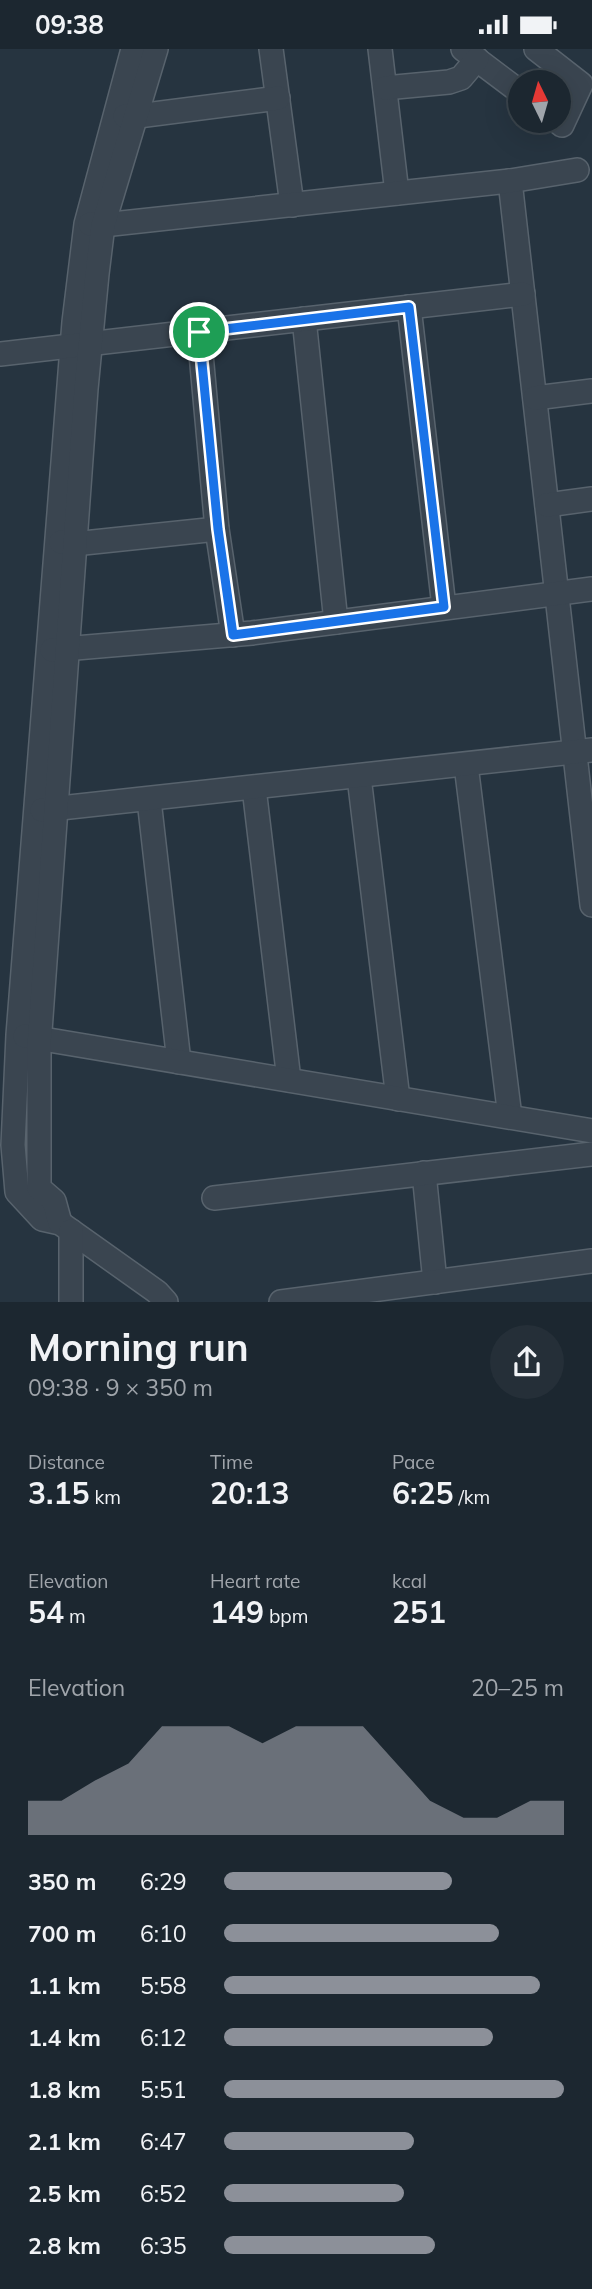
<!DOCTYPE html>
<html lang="en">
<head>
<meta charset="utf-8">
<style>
	:root { --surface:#1c2730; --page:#252f38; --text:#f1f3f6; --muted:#a0a5ab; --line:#3a444c; --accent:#8c9099 }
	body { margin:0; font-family:Mulish,sans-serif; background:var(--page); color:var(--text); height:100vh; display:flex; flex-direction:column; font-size:26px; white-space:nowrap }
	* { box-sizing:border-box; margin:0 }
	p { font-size:23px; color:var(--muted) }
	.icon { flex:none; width:38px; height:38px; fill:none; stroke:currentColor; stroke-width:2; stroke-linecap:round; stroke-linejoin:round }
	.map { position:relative; height:1253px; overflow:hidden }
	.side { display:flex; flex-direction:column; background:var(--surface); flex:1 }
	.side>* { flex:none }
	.needle { width:46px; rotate:355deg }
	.fabs { position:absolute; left:508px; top:21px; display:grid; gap:14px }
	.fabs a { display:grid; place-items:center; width:63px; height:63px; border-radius:50%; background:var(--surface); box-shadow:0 7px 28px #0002,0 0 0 2px var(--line); font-size:35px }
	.pin { position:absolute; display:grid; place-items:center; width:60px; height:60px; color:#fff; margin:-30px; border:4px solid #fff; border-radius:50%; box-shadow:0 2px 7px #0007 }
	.round { display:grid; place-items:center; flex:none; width:74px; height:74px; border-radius:37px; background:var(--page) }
	.summary { display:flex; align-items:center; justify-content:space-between; height:119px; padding:0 28px }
	h1 { font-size:38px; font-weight:700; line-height:52px }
	.stats { display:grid; grid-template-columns:repeat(3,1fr); gap:10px; height:119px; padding:7px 28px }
	.stats div { display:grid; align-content:center }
	.stats b { font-size:30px; font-weight:700 }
	.stats small { font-size:19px; font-weight:400 }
	.stats p { font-size:19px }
	.chart { height:196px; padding:14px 28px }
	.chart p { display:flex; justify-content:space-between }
	.chart svg { width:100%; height:126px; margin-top:7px; fill:var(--accent); opacity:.7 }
	ul { padding:0 28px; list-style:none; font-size:23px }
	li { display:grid; grid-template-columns:112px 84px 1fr; align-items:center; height:52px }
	li i { height:18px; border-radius:9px; background:var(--accent) }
	.status { display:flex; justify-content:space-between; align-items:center; height:49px; padding:0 35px; background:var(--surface); direction:ltr }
	.status svg { height:19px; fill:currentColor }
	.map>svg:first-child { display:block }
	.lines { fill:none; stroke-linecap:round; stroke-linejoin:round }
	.street-casing { stroke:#58636d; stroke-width:26 }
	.street { stroke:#3a4550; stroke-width:23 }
	.route-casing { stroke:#fff; stroke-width:14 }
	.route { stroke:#1a73e8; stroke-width:9 }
</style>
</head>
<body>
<div class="status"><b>09:38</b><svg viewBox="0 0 49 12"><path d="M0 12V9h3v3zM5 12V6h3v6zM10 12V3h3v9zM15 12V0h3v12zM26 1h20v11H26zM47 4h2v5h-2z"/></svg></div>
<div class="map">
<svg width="592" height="1253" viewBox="0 0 592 1253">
	<rect width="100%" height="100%" fill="#263440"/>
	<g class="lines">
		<g class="street-casing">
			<g id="street">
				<path d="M 133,0 L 86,175 L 74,273 L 18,986 L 13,1096 L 17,1143 L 42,1170 L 60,1174 L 157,1243 L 166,1253"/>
				<path d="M 271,0 L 292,156"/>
				<path d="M 380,0 L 397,144"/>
				<path d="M 463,0 L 520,43"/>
				<path d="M 536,0 L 581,35 L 562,76 L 557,72"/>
				<path d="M 385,39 L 449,33 L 461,29 L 477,10"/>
				<path d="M 125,67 L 138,67 L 278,49"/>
				<path d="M 510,132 L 592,856"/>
				<path d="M 90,175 L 103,176 L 510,132 L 577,121"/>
				<path d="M 409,258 L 444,558"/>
				<path d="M 304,270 L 336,573"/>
				<path d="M 199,283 L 217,480 L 233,586"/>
				<path d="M 0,305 L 523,245"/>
				<path d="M 535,349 L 592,342"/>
				<path d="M 547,456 L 592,450"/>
				<path d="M 61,493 L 74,495 L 217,480"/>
				<path d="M 52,601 L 252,584 L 592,540"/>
				<path d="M 466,716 L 510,1068"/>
				<path d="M 359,728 L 398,1050"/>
				<path d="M 254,739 L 289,1031"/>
				<path d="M 149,751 L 179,1013"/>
				<path d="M 42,761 L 592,701"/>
				<path d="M 25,987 L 592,1082"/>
				<path d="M 424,1124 L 435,1233"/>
				<path d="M 214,1149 L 592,1105"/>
				<path d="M 60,1174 L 54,1152 L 39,1139 L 39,996 L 86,340 L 97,225 L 103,176 L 156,0"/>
				<path d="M 71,1182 L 71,1253"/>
				<path d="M 281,1253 L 592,1212"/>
			</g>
		</g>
		<use href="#street" class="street"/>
	</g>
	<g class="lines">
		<g class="route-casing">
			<path id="route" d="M 409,258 L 444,558 L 233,586 L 218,480 L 199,283 Z"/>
		</g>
		<use href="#route" class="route"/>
	</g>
</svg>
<div class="fabs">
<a><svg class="needle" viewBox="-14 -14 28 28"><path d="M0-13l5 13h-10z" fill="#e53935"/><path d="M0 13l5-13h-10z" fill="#a0a5ab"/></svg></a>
</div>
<div class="pin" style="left:199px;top:283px;background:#1e9e55"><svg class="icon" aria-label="arrive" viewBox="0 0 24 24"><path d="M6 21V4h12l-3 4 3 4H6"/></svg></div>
</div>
<section class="side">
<div class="summary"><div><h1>Morning run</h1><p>09:38 · 9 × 350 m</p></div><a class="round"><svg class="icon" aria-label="share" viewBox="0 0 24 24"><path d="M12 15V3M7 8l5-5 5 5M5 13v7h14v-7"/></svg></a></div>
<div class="stats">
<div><p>Distance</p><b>3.15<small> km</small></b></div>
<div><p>Time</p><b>20:13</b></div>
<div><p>Pace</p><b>6:25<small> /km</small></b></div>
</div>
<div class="stats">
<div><p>Elevation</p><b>54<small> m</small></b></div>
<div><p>Heart rate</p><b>149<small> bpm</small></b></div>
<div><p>kcal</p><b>251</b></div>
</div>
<div class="chart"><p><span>Elevation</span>20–25 m</p>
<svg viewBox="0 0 160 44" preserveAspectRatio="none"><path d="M0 44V32L10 32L20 25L30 19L40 6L50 6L60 6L70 12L80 6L90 6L100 6L110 19L120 32L130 38L140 38L150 32L160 32V44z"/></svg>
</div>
<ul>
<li><b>350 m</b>6:29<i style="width:67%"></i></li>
<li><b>700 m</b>6:10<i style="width:81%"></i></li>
<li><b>1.1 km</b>5:58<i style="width:93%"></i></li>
<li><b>1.4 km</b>6:12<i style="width:79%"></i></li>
<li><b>1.8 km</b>5:51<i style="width:100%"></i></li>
<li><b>2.1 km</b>6:47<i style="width:56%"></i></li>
<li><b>2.5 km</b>6:52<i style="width:53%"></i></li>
<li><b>2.8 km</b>6:35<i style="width:62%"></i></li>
</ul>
</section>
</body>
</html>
